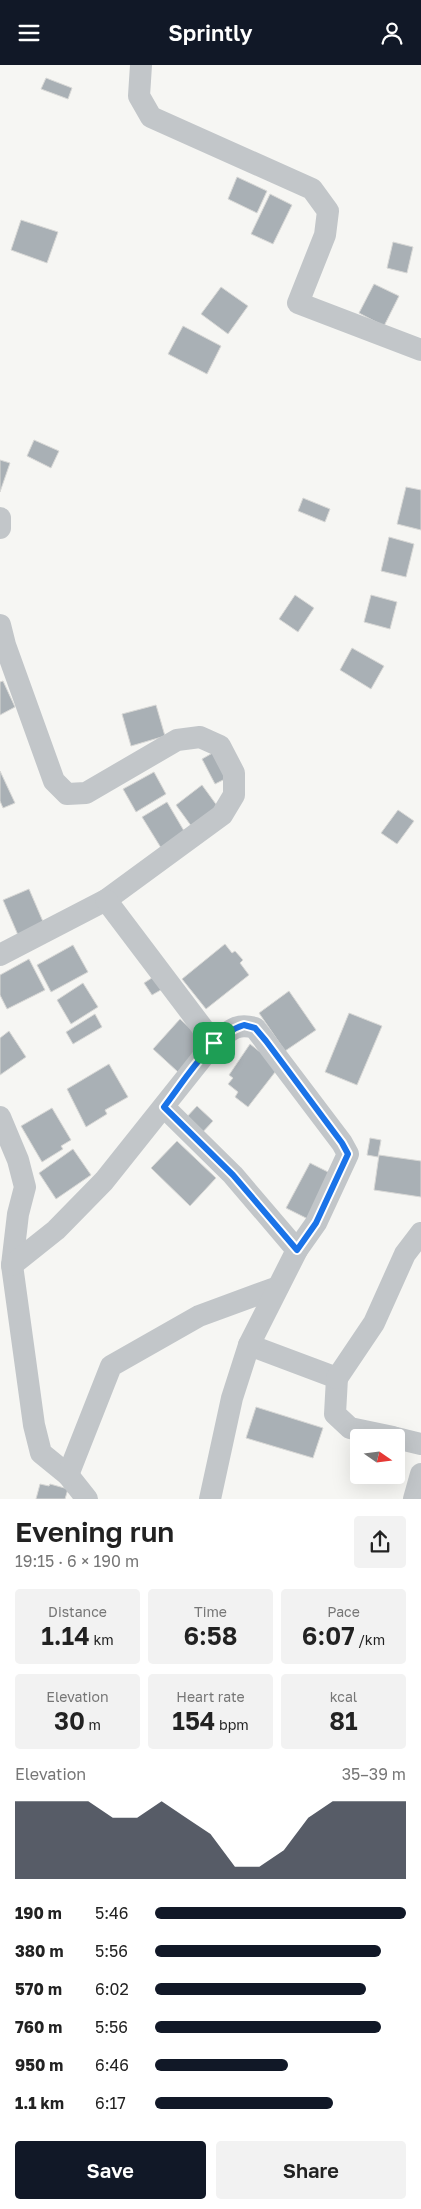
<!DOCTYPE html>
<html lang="en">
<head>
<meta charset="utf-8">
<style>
	:root { --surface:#fff; --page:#f2f2f2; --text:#222; --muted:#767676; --accent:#111827 }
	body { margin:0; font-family:"Golos Text",sans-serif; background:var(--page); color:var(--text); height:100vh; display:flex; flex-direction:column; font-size:19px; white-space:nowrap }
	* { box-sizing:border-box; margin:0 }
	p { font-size:16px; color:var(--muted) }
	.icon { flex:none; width:28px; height:28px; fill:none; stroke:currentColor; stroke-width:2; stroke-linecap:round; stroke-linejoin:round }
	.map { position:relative; height:1434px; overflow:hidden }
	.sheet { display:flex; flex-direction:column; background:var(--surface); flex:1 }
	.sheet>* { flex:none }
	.needle { width:32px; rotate:104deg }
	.fabs { position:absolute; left:350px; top:1364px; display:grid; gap:10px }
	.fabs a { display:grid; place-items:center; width:55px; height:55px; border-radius:5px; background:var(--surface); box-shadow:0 5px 20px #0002; font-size:25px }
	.pin { position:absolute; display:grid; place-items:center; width:42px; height:42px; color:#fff; margin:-21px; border-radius:10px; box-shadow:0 2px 8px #0006 }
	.round { display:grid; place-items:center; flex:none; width:52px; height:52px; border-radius:5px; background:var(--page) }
	.headline { display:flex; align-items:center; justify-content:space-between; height:85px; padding:0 15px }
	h1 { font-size:28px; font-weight:600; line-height:38px }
	.metrics { display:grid; grid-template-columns:repeat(3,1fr); gap:8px; height:85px; padding:5px 15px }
	.metrics div { display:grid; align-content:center; border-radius:5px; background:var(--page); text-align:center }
	.metrics b { font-size:25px; font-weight:600 }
	.metrics small { font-size:14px; font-weight:400 }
	.metrics p { font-size:14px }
	.chart { height:140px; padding:10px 15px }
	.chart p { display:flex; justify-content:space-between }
	.chart svg { width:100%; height:90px; margin-top:5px; fill:var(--accent); opacity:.7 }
	.action { display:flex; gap:10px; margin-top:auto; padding:10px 15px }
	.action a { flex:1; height:58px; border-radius:5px; background:var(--accent); color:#fff; font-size:20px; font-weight:600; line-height:58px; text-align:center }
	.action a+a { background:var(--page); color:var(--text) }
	ul { padding:0 15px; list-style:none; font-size:16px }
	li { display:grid; grid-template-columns:80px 60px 1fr; align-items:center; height:38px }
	li i { height:12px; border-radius:6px; background:var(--accent) }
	header { display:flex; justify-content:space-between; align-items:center; height:65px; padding:0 15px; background:var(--accent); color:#fff; font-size:22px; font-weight:600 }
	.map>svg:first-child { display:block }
	.building { fill:#a9b0b5; stroke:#d8d8d6 }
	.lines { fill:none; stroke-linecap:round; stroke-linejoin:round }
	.minor { stroke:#c2c6c9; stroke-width:22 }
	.route-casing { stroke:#fff; stroke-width:10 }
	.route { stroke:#1a73e8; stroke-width:6 }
</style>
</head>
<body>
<header><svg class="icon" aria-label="menu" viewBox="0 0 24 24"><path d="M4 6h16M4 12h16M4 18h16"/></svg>Sprintly<svg class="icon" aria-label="person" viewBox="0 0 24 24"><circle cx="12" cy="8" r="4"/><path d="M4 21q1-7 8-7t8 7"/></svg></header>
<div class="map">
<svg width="421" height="1434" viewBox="0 0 421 1434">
	<rect width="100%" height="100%" fill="#f6f6f3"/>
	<g class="building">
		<path d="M 46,13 L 72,23 L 68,34 L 41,24 Z"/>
		<path d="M 237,112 L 267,126 L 257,148 L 228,134 Z"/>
		<path d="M 270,129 L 292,140 L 273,179 L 251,169 Z"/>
		<path d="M 21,155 L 58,167 L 47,198 L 11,185 Z"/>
		<path d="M 393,177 L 413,182 L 407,208 L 387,203 Z"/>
		<path d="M 374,219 L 399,231 L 384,261 L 359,248 Z"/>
		<path d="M 221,222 L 248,241 L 228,269 L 201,249 Z"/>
		<path d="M 183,261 L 221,281 L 207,309 L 168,289 Z"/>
		<path d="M 34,375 L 59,386 L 51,403 L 27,391 Z"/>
		<path d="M 0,395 L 10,398 L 0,427 Z"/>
		<path d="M 406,422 L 421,425 L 421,465 L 397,459 Z"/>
		<path d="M 303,433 L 330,444 L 325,457 L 298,446 Z"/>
		<path d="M 389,472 L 414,479 L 406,512 L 381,506 Z"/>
		<path d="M 295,530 L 314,543 L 298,567 L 279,554 Z"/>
		<path d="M 371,530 L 397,537 L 390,564 L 364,557 Z"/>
		<path d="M 352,583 L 384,601 L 371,624 L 340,605 Z"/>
		<path d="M 3,616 L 15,642 L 0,650 L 0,617 Z"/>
		<path d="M 156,640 L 165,671 L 131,681 L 122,649 Z"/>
		<path d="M 216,686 L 229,712 L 215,719 L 202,694 Z"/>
		<path d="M 0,706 L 15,738 L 3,743 L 0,736 Z"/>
		<path d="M 154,707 L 166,729 L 136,747 L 123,724 Z"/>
		<path d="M 202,720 L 218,742 L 192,762 L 176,740 Z"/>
		<path d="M 167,737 L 187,771 L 163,786 L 142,752 Z"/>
		<path d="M 398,745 L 414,756 L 397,779 L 381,768 Z"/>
		<path d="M 29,824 L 44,859 L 18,870 L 3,835 Z"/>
		<path d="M 225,879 L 232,888 L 235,886 L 243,895 L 240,898 L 249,910 L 206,944 L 182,914 Z"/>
		<path d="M 73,880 L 88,907 L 51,927 L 37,900 Z"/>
		<path d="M 29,894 L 45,925 L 7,944 L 0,930 L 0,910 Z"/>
		<path d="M 158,909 L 166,922 L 152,930 L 144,918 Z"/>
		<path d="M 83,918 L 98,942 L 71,959 L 57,935 Z"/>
		<path d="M 289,926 L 316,965 L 285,986 L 259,948 Z"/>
		<path d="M 349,948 L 382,961 L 357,1020 L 325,1007 Z"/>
		<path d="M 95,949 L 102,962 L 73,979 L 66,967 Z"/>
		<path d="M 180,954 L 205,977 L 178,1007 L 153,984 Z"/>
		<path d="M 9,966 L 26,992 L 0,1010 L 0,973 Z"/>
		<path d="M 250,979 L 279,1002 L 248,1042 L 235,1032 L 238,1027 L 228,1019 L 233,1013 L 229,1010 Z"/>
		<path d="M 109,999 L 128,1032 L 105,1045 L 107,1049 L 86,1062 L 67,1024 Z"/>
		<path d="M 197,1041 L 213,1056 L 200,1070 L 184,1055 Z"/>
		<path d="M 52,1043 L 71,1075 L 61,1081 L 63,1084 L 42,1097 L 21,1061 Z"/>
		<path d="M 370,1073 L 381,1075 L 378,1092 L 367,1090 Z"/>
		<path d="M 177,1076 L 216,1113 L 190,1141 L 151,1103 Z"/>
		<path d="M 73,1084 L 91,1110 L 56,1134 L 39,1108 Z"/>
		<path d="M 379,1090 L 421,1096 L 421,1132 L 374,1125 Z"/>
		<path d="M 310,1098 L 334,1110 L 310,1155 L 286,1143 Z"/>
		<path d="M 256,1342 L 323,1363 L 313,1393 L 246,1373 Z"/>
		<path d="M 40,1419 L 49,1421 L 50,1419 L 68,1424 L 65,1434 L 36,1434 Z"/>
	</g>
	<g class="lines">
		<g class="minor">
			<path d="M 141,0 L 139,31 L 151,52 L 312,124 L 328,146 L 325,170 L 298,238 L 421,285"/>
			<path d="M 0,453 L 0,463"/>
			<path d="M 0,560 L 5,580 L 54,716 L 67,729 L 86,728 L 177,675 L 200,672 L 220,681 L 234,708 L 234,730 L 222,750 L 106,835 L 0,890"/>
			<path d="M 164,1042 L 233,1110 L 297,1185"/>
			<path d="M 0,1052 L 18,1095 L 25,1122 L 18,1149 L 12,1200 L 34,1360 L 41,1388 L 68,1410 L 87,1434"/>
			<path d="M 12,1200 L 56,1165 L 104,1116 L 214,978 L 106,835"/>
			<path d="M 249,1280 L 337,1313 L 335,1349 L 350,1363 L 393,1372"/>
			<path d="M 337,1313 L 374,1258 L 405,1189 L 421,1168"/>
			<path d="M 396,1373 L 421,1379"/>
			<path d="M 68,1410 L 111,1301 L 199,1251 L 278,1222"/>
			<path d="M 210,1434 L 232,1333 L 249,1280 L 297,1185 L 316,1158 L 348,1089 L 342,1078 L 255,963 C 235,957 229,967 214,978"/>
			<path d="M 414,1434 L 421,1409"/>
		</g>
	</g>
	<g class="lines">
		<g class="route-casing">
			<path id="route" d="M 244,960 L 255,963 L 266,976 L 342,1078 L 348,1089 L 316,1158 L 297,1185 L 233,1110 L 164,1042 C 185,1015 211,970 244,960 Z"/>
		</g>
		<use href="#route" class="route"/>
	</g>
</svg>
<div class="fabs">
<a><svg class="needle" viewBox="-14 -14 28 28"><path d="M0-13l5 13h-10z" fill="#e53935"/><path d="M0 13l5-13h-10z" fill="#767676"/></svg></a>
</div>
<div class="pin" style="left:214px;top:978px;background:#1e9e55"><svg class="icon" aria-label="arrive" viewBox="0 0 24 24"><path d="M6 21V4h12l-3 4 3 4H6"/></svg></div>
</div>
<section class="sheet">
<div class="headline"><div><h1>Evening run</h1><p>19:15 · 6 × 190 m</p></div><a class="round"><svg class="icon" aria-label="share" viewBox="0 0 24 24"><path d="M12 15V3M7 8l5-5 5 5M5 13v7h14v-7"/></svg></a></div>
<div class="metrics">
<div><p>Distance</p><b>1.14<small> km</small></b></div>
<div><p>Time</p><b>6:58</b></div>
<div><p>Pace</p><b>6:07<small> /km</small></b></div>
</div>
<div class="metrics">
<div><p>Elevation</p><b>30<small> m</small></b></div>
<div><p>Heart rate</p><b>154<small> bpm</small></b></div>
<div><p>kcal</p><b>81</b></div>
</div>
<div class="chart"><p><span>Elevation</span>35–39 m</p>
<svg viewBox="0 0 160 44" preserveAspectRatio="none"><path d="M0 44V6L10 6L20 6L30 6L40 14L50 14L60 6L70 14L80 22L90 38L100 38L110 30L120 14L130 6L140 6L150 6L160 6V44z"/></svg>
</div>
<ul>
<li><b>190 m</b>5:46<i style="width:100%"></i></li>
<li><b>380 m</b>5:56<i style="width:90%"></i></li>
<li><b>570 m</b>6:02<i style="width:84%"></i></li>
<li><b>760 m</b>5:56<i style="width:90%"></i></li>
<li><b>950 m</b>6:46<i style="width:53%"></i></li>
<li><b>1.1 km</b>6:17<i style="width:71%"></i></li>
</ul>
<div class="action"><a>Save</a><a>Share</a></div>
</section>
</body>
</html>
